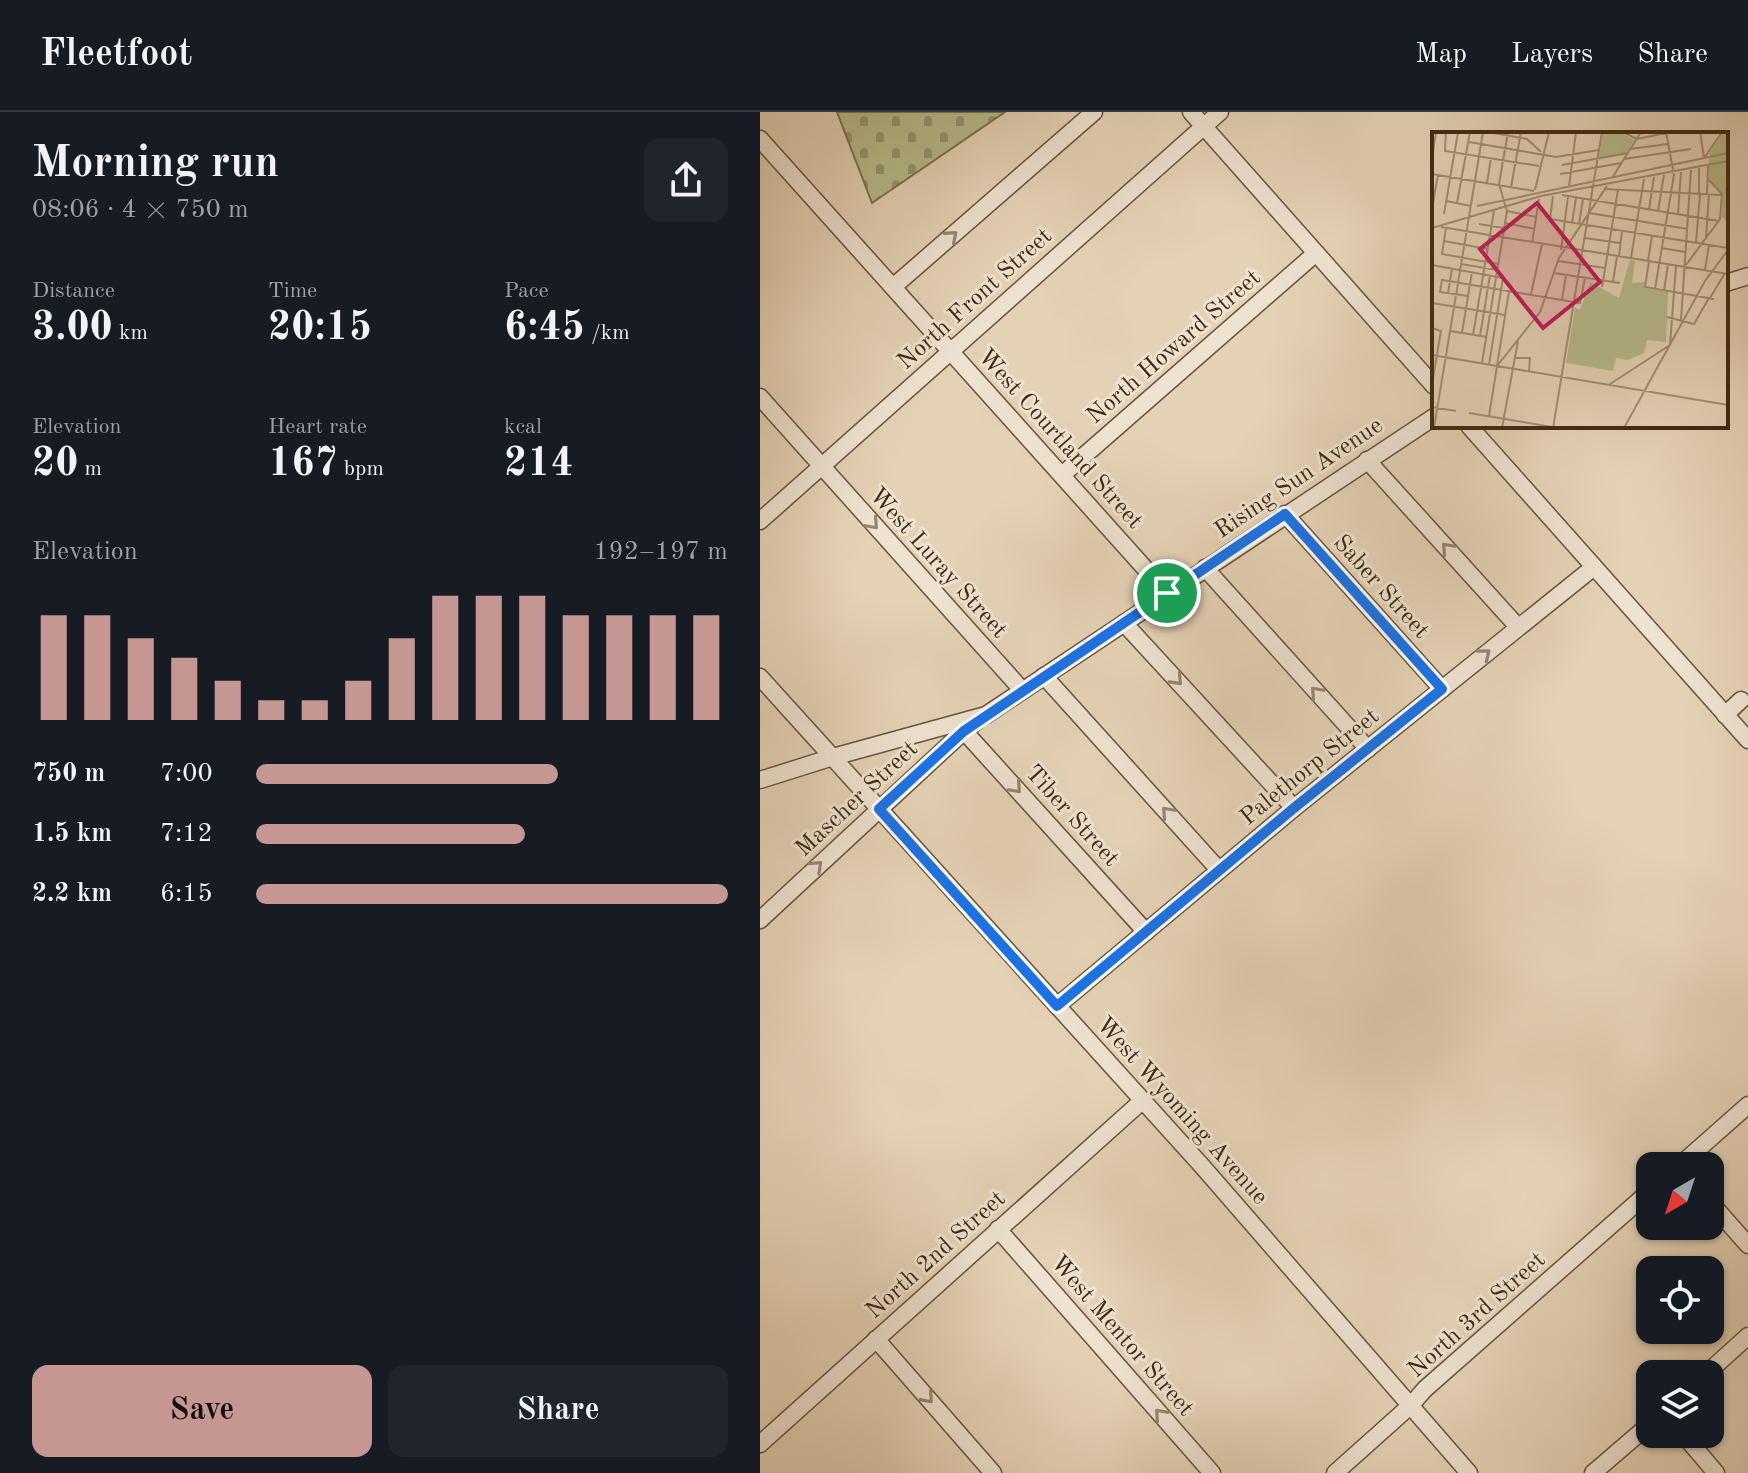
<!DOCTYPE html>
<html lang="en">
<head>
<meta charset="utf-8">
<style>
	:root { --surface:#171b24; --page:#20242c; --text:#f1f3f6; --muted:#9ea1a6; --line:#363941; --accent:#c59692 }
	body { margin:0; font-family:"Old Standard TT",serif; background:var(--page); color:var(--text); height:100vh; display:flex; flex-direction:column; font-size:30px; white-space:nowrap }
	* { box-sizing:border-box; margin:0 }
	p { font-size:26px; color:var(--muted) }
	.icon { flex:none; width:44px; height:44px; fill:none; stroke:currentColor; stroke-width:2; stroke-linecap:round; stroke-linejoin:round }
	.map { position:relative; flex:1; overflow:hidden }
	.side { display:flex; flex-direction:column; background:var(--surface); width:760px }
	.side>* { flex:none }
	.needle { width:52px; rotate:219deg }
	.buttons { position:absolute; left:876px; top:1040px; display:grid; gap:16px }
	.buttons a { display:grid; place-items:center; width:88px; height:88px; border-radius:16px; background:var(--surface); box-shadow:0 2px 6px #0004; font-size:40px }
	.pin { position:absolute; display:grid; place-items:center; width:68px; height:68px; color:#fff; margin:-34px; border:4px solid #fff; border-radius:50%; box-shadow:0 2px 8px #0007 }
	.round { display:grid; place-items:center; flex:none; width:84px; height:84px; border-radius:16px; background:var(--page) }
	.head { display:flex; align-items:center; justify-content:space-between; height:136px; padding:0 32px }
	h1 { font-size:44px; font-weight:700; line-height:60px }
	.stats { display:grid; grid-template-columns:repeat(3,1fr); gap:12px; height:136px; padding:8px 32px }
	.stats div { display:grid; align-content:center }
	.stats b { font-size:40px; font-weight:700 }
	.stats small { font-size:22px; font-weight:400 }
	.stats p { font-size:22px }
	.chart { height:224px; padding:16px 32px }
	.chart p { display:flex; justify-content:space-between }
	.chart svg { width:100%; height:144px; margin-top:8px; stroke:var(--accent); stroke-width:6 }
	.primary-button { display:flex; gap:16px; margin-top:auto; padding:16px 32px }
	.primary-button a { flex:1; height:92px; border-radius:16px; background:var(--accent); color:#111; font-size:32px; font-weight:700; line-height:92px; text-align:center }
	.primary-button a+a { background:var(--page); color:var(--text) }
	ul { padding:0 32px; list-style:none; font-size:26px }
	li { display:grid; grid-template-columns:128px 96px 1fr; align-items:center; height:60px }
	li i { height:20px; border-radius:10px; background:var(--accent) }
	header { display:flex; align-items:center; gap:48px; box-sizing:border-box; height:112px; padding:0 40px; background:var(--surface); border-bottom:2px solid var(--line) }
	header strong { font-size:38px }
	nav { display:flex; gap:44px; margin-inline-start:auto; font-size:28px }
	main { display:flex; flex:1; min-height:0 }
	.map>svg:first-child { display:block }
	.cemetery { fill:url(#cemetery-stones); stroke:#7c724e; stroke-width:2 }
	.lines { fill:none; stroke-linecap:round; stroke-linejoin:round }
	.minor-casing { stroke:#69543a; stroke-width:19 }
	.minor { stroke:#eee2d0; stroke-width:16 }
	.oneway { stroke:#978670 }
	.route-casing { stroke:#fff; stroke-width:16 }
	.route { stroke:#1a73e8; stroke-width:10 }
	.labels { text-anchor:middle; stroke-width:6; stroke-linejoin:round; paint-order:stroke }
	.street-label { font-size:24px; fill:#402a11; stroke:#eee2d0 }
	.inset-road { fill:none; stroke:#a38f74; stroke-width:2 }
	.view { fill:#c2185b; fill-opacity:0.15; stroke:#c2185b; stroke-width:4 }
	.inset-edge { fill:none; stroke:#402a11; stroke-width:4 }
</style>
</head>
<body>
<header>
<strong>Fleetfoot</strong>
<nav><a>Map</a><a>Layers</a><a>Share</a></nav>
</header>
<main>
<section class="side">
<div class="head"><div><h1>Morning run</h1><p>08:06 · 4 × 750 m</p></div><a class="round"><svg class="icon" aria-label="share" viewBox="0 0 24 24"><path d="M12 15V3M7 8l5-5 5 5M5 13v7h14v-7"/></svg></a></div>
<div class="stats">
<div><p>Distance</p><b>3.00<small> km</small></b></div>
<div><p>Time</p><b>20:15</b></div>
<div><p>Pace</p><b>6:45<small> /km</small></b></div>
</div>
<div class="stats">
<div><p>Elevation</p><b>20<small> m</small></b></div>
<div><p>Heart rate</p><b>167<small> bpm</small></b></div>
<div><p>kcal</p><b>214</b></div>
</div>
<div class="chart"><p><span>Elevation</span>192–197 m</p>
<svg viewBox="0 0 160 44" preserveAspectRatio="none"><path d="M5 44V12M15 44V12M25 44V19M35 44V25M45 44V32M55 44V38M65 44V38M75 44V32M85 44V19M95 44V6M105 44V6M115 44V6M125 44V12M135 44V12M145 44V12M155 44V12"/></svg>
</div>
<ul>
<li><b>750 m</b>7:00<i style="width:64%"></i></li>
<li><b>1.5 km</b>7:12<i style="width:57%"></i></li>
<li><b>2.2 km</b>6:15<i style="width:100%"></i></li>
</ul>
<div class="primary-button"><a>Save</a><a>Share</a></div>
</section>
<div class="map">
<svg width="988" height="1361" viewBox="0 0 988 1361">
	<defs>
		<pattern id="cemetery-stones" width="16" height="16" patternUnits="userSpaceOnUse" patternTransform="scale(2)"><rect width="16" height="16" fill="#b7bb8c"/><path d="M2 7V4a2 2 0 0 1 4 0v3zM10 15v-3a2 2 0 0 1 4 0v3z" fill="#969871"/></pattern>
	</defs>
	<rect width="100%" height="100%" fill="#e5d2b6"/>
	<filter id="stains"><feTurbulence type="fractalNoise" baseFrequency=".0025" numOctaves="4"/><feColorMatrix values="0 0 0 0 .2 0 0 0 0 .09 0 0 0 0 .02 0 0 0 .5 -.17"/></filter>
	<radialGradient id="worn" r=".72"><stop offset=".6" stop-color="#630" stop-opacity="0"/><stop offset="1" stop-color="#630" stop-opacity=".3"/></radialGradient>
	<path class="cemetery" d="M 77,0 L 245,0 L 112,91 Z"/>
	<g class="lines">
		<g class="minor-casing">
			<g id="minor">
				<path d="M 431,0 L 674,274"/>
				<path d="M 0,27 L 407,481"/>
				<path d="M 966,171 L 988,164"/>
				<path d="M 133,175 L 334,0"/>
				<path d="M 0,285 L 262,578"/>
				<path d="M 709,314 L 988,628"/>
				<path d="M 607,348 L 758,515"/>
				<path d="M 302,363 L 556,141"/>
				<path d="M 525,402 L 682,577"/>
				<path d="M 0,409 L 460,0"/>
				<path d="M 445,456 L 608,637"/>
				<path d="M 364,511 L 534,696"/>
				<path d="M 284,564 L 459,758"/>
				<path d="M 0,565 L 442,1054 L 709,1361"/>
				<path d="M 965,603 L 981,588"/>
				<path d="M 204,619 L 386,820"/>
				<path d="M 0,668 L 73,645 L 226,603 L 674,305"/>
				<path d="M 0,808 L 204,619 L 217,609"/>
				<path d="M 297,894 L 534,696 L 834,455"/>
				<path d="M 919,1054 L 988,993"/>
				<path d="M 950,1090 L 988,1133"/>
				<path d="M 238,1117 L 452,1361"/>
				<path d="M 116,1227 L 233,1361"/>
				<path d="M 946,1262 L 988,1224"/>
				<path d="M 923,1322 L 956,1361"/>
				<path d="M 0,1332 L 382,989"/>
				<path d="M 575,1361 L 650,1294 L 665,1277 L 890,1079"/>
				<path d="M 833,1361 L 890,1312"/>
			</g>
		</g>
		<use href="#minor" class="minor"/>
	</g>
	<defs><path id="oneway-chevron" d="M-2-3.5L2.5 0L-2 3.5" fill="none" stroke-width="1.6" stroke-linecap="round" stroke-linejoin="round" transform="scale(2)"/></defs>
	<g class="oneway">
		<use href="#oneway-chevron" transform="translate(192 124) rotate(-41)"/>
		<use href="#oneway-chevron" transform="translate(113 412) rotate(48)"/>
		<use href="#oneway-chevron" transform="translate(687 436) rotate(-132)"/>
		<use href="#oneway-chevron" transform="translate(725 542) rotate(-39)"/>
		<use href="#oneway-chevron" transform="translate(417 568) rotate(47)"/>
		<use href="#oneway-chevron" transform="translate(556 580) rotate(-132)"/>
		<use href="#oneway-chevron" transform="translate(256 676) rotate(48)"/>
		<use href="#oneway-chevron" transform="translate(407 700) rotate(-132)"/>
		<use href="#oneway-chevron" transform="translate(57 754) rotate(-43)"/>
		<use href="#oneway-chevron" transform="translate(168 1286) rotate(49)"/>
		<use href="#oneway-chevron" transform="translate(400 1302) rotate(-131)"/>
	</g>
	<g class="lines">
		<g class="route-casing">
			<path id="route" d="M 525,402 L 682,577 L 534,696 L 297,894 L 119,697 L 204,619 Z"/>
		</g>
		<use href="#route" class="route"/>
	</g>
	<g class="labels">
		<g class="street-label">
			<text transform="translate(214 186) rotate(-42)" y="8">North Front Street</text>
			<text transform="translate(413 234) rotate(-41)" y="8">North Howard Street</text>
			<text transform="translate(301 326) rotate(48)" y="8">West Courtland Street</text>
			<text transform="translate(538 365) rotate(-34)" y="8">Rising Sun Avenue</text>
			<text transform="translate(179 450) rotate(48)" y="8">West Luray Street</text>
			<text transform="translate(622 474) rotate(48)" y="8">Saber Street</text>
			<text transform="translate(549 654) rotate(-39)" y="8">Palethorp Street</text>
			<text transform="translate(96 686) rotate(-43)" y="8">Mascher Street</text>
			<text transform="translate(313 703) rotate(48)" y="8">Tiber Street</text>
			<text transform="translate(423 998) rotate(48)" y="8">West Wyoming Avenue</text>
			<text transform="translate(175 1142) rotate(-42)" y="8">North 2nd Street</text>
			<text transform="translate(716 1202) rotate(-42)" y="8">North 3rd Street</text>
			<text transform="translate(363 1223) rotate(49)" y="8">West Mentor Street</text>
		</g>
	</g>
	<g transform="translate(672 20)">
		<rect width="296" height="296" fill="#e5d2b6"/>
		<path d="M 171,0 L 188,0 L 202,8 L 195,20 L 167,26 ZM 291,0 L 296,0 L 296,90 L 290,85 L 291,63 L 277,47 L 277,22 Z" fill="#b7bb8c"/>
		<path d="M 198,128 L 203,129 L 200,151 L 213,150 L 212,156 L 236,160 L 234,210 L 215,208 L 212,221 L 196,228 L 184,226 L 181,239 L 134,231 L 143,176 L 148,178 L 158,150 L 187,166 Z" fill="#b7bb8c"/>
		<path class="inset-road" d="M 14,0 L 13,19 L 107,34M 56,0 L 95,7 L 109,20M 191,0 L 205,7 L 239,0M 268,0 L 272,25M 37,10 L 124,25 L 167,18M 198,17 L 236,12M 273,25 L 290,0M 0,26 L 4,0M 192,27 L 259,17M 130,33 L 196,21M 267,36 L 267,62M 0,42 L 102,59M 128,42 L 189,31M 180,46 L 209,0M 55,51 L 59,26M 79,55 L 89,0M 137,55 L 144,0M 172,57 L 290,63M 103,58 L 117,0M 130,63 L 287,89M 275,63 L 276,34M 121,64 L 118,87 L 296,116M 14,69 L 39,74M 25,71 L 38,0M 45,74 L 296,21M 0,76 L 6,43M 217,78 L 222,45M 75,79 L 104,85M 226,79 L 232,43M 157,81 L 256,97M 12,82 L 26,0M 246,82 L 249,40M 73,91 L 103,97M 140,91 L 144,66M 47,92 L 72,96M 147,92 L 151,67M 9,95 L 296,142M 0,96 L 109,64 L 296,29M 14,96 L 10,122 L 66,132M 153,106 L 188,111M 274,106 L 277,63M 12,109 L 56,117M 100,111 L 107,67M 264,111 L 268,62M 229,116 L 254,120M 129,118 L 136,65M 187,124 L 190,99M 199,126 L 212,47M 126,129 L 173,136M 216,129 L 220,104M 217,129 L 213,155 L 282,167M 29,132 L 65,138M 0,133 L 71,146 L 57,233M 254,133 L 288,87 L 290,62 L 276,47M 273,138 L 277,113M 122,141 L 188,151M 181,150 L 185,124M 170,155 L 186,58M 223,157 L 242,43 L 234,0M 232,159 L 236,132M 16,161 L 20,137M 99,162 L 110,112M 36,164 L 8,160 L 10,148 L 148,171 L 153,146M 278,166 L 293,141M 130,168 L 134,143M 0,171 L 73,183M 235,185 L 262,192 L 277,166M 249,188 L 259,38M 0,196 L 9,199 L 0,252M 18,199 L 55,205M 30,201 L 40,140M 41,203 L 62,79M 48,204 L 58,143M 0,223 L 296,273M 83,226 L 98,226 L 97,239M 50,231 L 75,79 L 67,52 L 76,0M 65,234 L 108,180 L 127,126 L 175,54M 178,252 L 238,213 L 244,134M 0,275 L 24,279M 37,281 L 126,296M 57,284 L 77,159M 2,296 L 51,0M 70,296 L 86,209M 121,296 L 170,0M 192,296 L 273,149 L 296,118"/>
		<path class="view" d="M 105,71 L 168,150 L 111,196 L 48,117 Z"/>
		<rect width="296" height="296" class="inset-edge"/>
	</g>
	<rect width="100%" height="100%" filter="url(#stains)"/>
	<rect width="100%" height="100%" fill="url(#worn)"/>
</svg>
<div class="buttons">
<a><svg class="needle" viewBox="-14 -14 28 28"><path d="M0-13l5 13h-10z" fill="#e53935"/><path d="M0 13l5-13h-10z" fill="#9ea1a6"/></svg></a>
<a><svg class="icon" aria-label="locate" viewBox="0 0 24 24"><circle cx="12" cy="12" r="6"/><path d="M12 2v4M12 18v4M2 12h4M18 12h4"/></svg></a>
<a><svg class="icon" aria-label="layers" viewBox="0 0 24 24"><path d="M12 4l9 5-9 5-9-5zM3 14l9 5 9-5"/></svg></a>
</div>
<div class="pin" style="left:407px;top:481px;background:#1e9e55"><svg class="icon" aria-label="arrive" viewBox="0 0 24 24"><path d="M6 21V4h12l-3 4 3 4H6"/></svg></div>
</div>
</main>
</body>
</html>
